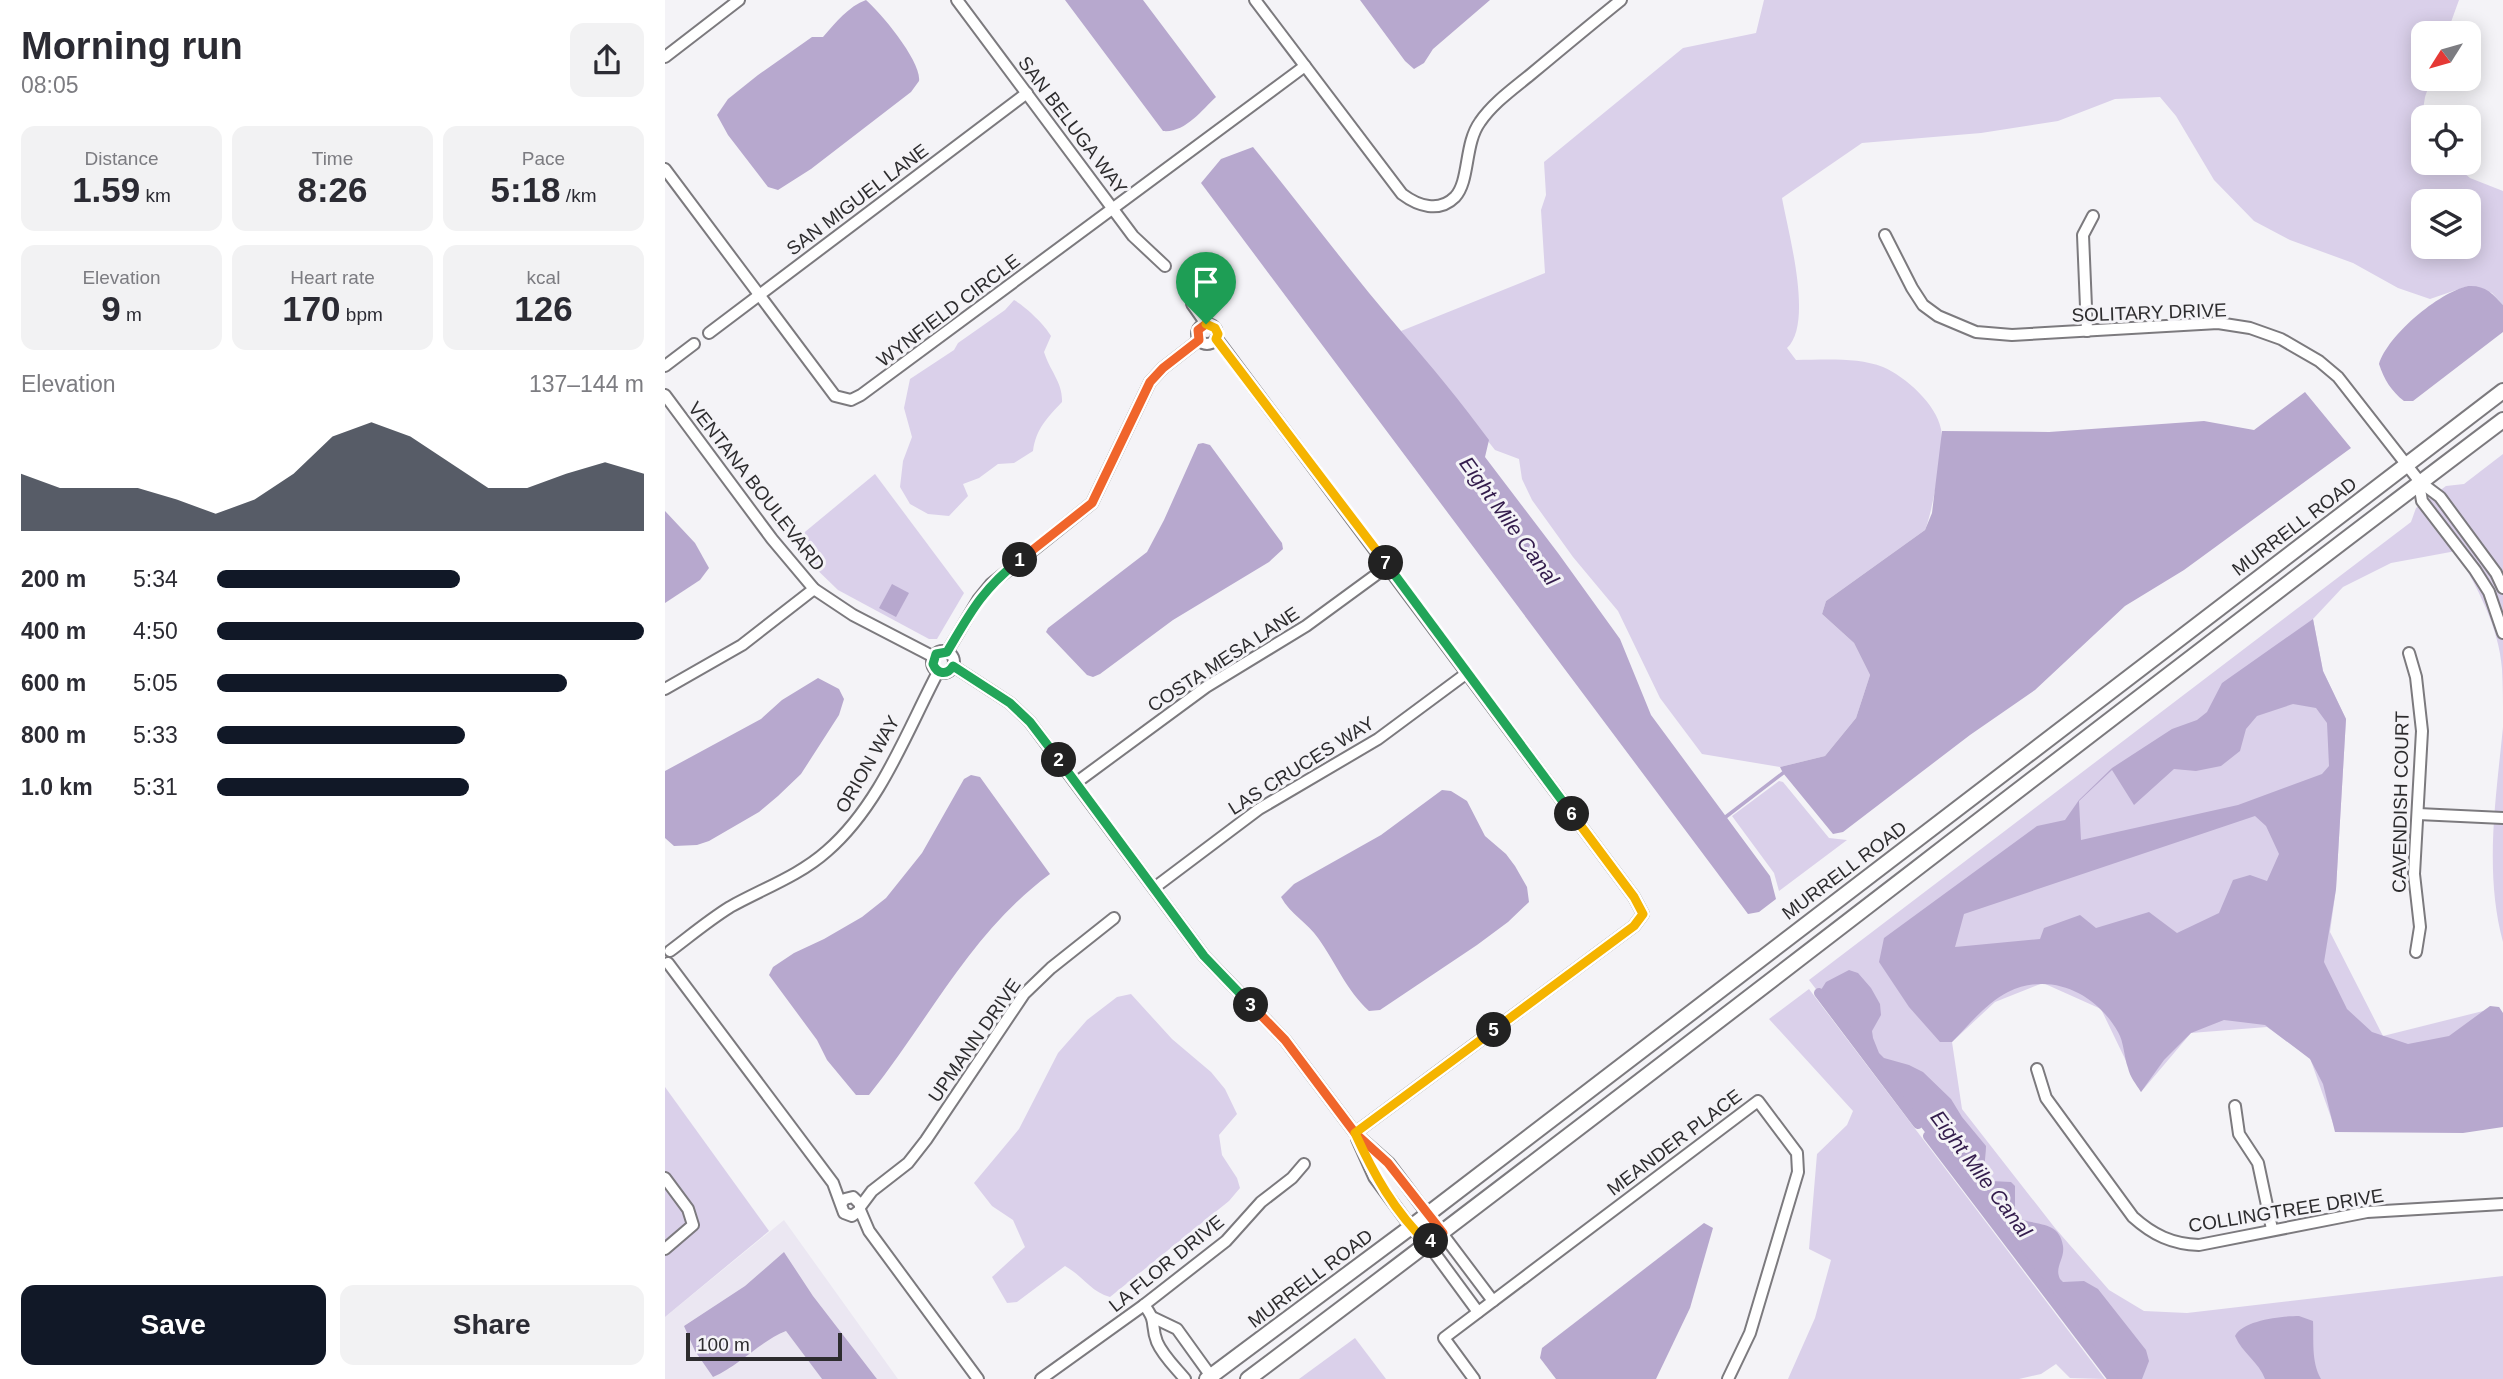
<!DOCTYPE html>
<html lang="en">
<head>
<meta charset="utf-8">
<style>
	:root { --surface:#fff; --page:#f2f2f3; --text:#2b2b33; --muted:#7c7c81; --accent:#111827 }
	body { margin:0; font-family:Arial,sans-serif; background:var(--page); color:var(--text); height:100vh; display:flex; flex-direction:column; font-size:26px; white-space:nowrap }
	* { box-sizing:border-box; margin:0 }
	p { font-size:23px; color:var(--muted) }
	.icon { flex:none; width:38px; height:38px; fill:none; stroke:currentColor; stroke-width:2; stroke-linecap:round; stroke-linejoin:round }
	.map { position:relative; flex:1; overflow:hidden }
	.details { display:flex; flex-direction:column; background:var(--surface); width:665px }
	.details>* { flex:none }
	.needle { width:46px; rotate:233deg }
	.fabs { position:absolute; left:1746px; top:21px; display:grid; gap:14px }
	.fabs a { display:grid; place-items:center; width:70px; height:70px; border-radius:14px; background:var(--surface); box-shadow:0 4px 18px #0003; font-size:35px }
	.scale { position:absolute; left:21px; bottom:18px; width:156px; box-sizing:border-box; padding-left:7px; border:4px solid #2d2c2e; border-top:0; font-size:19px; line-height:24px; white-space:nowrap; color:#2d2c2e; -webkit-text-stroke:5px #f4f3f7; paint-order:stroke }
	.pin { position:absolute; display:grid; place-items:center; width:60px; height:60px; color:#fff; margin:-72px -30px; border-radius:50% 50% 50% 0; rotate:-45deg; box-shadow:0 0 7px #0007 }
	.pin .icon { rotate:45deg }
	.km { position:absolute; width:35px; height:35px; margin:-18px; border-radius:50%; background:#222; color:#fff; font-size:19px; line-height:35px; text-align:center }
	.round { display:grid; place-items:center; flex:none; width:74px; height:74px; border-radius:14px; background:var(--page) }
	.overview { display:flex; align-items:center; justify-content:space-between; height:119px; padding:0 21px }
	h1 { font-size:38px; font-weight:700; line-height:52px }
	.stats { display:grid; grid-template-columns:repeat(3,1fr); gap:10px; height:119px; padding:7px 21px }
	.stats div { display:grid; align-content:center; border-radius:14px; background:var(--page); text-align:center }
	.stats b { font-size:35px; font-weight:700 }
	.stats small { font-size:19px; font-weight:400 }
	.stats p { font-size:19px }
	.chart { height:196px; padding:14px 21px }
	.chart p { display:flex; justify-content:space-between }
	.chart svg { width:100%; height:126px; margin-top:7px; fill:var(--accent); opacity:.7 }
	.primary-button { display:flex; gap:14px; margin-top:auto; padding:14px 21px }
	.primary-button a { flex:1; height:80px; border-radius:14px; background:var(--accent); color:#fff; font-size:28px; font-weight:700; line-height:80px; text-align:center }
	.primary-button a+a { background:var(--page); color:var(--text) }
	ul { padding:0 21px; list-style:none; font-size:23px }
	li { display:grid; grid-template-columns:112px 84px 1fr; align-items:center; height:52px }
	li i { height:18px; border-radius:9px; background:var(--accent) }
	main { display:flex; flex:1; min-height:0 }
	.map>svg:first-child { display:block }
	.built { fill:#ebe7f2 }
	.green { fill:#dad0ea; fill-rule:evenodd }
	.water { fill:#b7a8ce; fill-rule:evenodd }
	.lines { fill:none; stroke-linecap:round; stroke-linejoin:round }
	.stream { stroke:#b7a8ce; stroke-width:3.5 }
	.canal { stroke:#b7a8ce; stroke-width:10 }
	.minor-casing { stroke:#7c7a7e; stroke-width:14 }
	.tertiary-casing { stroke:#7c7a7e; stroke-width:18 }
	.minor { stroke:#fff; stroke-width:10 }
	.tertiary { stroke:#fff; stroke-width:14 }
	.split-1-casing { stroke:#fff; stroke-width:14 }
	.split-2-casing { stroke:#fff; stroke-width:14 }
	.split-3-casing { stroke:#fff; stroke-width:14 }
	.split-4-casing { stroke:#fff; stroke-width:14 }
	.split-5-casing { stroke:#fff; stroke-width:14 }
	.split-6-casing { stroke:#fff; stroke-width:14 }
	.split-7-casing { stroke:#fff; stroke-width:14 }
	.split-8-casing { stroke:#fff; stroke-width:14 }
	.split-1 { stroke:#f0652b; stroke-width:9 }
	.split-2 { stroke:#22a559; stroke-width:9 }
	.split-3 { stroke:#22a559; stroke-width:9 }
	.split-4 { stroke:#f0652b; stroke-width:9 }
	.split-5 { stroke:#f5b400; stroke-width:9 }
	.split-6 { stroke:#f5b400; stroke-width:9 }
	.split-7 { stroke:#22a559; stroke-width:9 }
	.split-8 { stroke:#f5b400; stroke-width:9 }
	.labels { text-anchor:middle; stroke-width:6; stroke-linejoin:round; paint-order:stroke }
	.street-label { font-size:19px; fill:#2d2c2e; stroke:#f4f3f7 }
	.water-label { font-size:21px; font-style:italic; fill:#331c4c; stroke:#f4f3f7 }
</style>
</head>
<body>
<main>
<section class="details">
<div class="overview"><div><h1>Morning run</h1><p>08:05</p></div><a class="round"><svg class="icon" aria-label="share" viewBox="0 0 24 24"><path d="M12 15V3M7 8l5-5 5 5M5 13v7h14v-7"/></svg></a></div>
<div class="stats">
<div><p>Distance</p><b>1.59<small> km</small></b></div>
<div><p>Time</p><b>8:26</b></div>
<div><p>Pace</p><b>5:18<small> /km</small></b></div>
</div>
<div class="stats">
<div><p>Elevation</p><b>9<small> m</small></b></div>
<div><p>Heart rate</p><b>170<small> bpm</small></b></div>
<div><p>kcal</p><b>126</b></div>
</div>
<div class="chart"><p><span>Elevation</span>137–144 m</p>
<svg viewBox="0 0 160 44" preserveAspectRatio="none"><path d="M0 44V24L10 29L20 29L30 29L40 33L50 38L60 33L70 24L80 11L90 6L100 11L110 20L120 29L130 29L140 24L150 20L160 24V44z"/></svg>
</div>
<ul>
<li><b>200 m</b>5:34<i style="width:57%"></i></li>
<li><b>400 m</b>4:50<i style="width:100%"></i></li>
<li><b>600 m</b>5:05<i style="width:82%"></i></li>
<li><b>800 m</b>5:33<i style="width:58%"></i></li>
<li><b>1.0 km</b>5:31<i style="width:59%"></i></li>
</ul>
<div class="primary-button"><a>Save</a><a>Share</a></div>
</section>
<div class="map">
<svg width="1838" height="1379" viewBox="0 0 1838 1379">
	<rect width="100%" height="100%" fill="#f4f3f7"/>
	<path class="built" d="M 119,1220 L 233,1379 L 212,1379 L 148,1296 L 119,1252 L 80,1286 L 19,1326 L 64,1369 L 105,1338 L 121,1331 L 157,1379 L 0,1379 L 0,1317 Z"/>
	<g class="green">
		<path d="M 1099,0 L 1794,0 L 1782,33 L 1759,33 L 1759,79 L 1766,79 L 1760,97 L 1755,129 L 1759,134 L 1759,163 L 1787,163 L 1805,178 L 1838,191 L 1838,305 L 1827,293 L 1803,286 L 1765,299 L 1733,288 L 1688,263 L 1625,240 L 1589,221 L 1549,180 L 1511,116 L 1495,97 L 1450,99 L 1393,121 L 1316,133 L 1197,143 L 1117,198 C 1123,232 1149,323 1122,348 L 1131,360 C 1158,360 1192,357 1218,367 C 1241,377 1271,404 1276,429 C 1280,445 1267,514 1260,530 L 1161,601 L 1157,614 L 1189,643 L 1205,675 L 1191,718 L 1160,756 L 1115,767 L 1037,754 L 995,698 L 953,611 L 908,557 L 867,500 L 857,479 L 854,459 L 830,450 L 736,331 L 880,273 L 876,210 L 881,195 L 879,162 L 1018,48 L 1091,33 ZM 1759,201 L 1804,201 L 1804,247 L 1759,247 Z"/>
		<path d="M 349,300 C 360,306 380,325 386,336 L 379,352 C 385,371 398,383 397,402 C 382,418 371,429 368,451 L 349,463 L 333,464 L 314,478 L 298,484 L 303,496 L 284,516 L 263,514 L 245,504 L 235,487 L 238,461 L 247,437 L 239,408 L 245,379 L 289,350 L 293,343 L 340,310 Z"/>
		<path d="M 1838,454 L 1838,719 C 1838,703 1838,686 1837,669 C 1834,627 1812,587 1791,551 L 1726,563 L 1678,587 L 1648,619 L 1658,671 L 1681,719 L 1671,889 L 1665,932 L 1718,1036 L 1834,1007 L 1838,1014 L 1838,1127 L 1669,1126 L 1645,1058 L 1602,1027 L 1526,1033 L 1476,1092 L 1436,1009 L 1378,983 L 1330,1002 L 1287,1042 L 1297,1109 L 1390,1228 L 1444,1290 L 1479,1311 L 1522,1313 L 1838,1276 L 1838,1379 L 1449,1379 L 1144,980 L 1746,522 L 1751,508 L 1781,486 L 1799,484 Z"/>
		<path d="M 210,474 L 299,593 L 272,639 L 264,639 L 173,590 L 142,560 L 129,541 Z"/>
		<path d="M 1838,727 L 1838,942 C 1819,872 1831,798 1838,727 Z"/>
		<path d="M 1114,781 L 1118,782 L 1164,838 L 1182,840 L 1114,891 L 1109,873 L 1067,816 Z"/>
		<path d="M 1144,989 L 1440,1379 L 1405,1378 L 1391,1364 L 1376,1374 L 1354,1379 L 1123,1379 L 1150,1318 L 1166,1260 L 1144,1249 L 1152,1154 L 1182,1125 L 1188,1111 L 1104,1019 Z"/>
		<path d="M 466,994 L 507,1039 L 546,1072 L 560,1089 L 572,1114 L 554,1135 L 557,1155 L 572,1178 L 575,1188 L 564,1201 L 445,1297 C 426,1292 418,1276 400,1266 L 352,1302 L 342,1303 L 327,1277 L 360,1247 L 348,1220 L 327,1206 L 309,1183 L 354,1129 L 393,1053 L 422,1020 L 452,997 Z"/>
		<path d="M 0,1087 L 104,1231 L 0,1317 Z"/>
		<path d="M 690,1338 L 721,1379 L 634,1379 Z"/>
	</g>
	<g class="water">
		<path d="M 201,0 C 216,13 257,62 254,81 L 246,92 L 146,169 L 113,190 L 103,187 L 63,135 L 52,115 L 63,99 L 93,75 L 147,37 L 158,37 C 170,23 184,6 201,0 Z"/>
		<path d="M 400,0 L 478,0 L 551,97 C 536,111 520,133 498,131 Z"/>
		<path d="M 695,0 L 825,0 L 768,49 L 759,63 L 749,69 L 740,61 Z"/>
		<path d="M 588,147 C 638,208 685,272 736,331 C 767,367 796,402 824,440 L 820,457 L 893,553 L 955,639 L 986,715 L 1105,876 L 1111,899 L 1094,912 L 1083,914 L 536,183 L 556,159 Z"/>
		<path d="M 1803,286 C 1820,285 1827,293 1838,305 L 1838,332 L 1748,401 L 1739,401 C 1726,391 1719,379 1714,364 C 1723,335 1773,293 1803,286 Z"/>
		<path d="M 1640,392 L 1686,448 L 1519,570 L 1460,606 L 1370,690 L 1305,735 L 1178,832 L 1168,834 L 1118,773 L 1115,767 L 1160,756 L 1191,718 L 1205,675 L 1189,643 L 1157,614 L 1161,601 L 1260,530 L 1267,513 L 1277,431 L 1384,432 L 1539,421 L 1589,430 Z"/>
		<path d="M 538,443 L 545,445 L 617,543 L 618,549 L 604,562 L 508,620 L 435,674 L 428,677 L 422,675 L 381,632 L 383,628 L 482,552 L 499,520 L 533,444 Z"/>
		<path d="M 0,511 L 30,543 L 44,568 L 35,580 L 0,603 Z"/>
		<path d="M 227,584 L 244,593 L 231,617 L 214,608 Z"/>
		<path d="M 1648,619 L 1658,671 L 1681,719 L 1671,889 L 1659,962 L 1682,1009 L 1707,1032 L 1743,1044 L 1784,1036 L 1825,1006 L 1834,1007 L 1838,1013 L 1838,1127 L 1798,1133 L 1670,1132 L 1658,1084 L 1645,1059 L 1600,1025 L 1559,1020 L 1526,1033 L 1499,1060 L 1476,1092 C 1471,1084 1465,1077 1463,1068 C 1459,1057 1459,1042 1453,1032 C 1431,993 1386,971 1343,992 C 1321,1003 1304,1025 1287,1042 L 1275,1042 L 1244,1007 L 1214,962 L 1219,938 L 1372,826 L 1400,820 L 1414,800 L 1447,768 L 1507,729 L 1532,720 L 1542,712 L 1557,683 ZM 1628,704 L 1651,708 L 1662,723 L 1664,766 L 1657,774 L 1573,805 L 1416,840 L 1414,801 L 1447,770 L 1469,805 L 1509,769 L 1531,771 L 1556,766 L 1575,751 L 1581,729 L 1592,716 ZM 1590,816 L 1601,826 L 1614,854 L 1602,881 L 1585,875 L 1568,880 L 1554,913 L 1512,933 L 1484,912 L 1431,928 L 1415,915 L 1379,928 L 1375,939 L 1290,947 L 1299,914 Z"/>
		<path d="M 153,678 L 174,689 L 179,699 L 174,715 L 136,774 L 113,796 L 94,812 L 44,841 L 32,845 L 9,846 L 0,838 L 0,771 L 96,719 L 117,700 Z"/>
		<path d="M 306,775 L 315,777 L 385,874 C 306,932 264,1020 204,1095 L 191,1095 L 162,1060 L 152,1040 L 104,975 L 108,967 L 129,953 L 159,939 L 197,917 L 221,898 L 257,853 L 299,779 Z"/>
		<path d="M 777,790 L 786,791 L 802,801 L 820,836 L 841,854 L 850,866 L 862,887 L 864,902 L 843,922 L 812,945 L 715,1010 L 704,1011 C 681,990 671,963 653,938 C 643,923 625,914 616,897 L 629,884 L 716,835 Z"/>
		<path d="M 1184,970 L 1193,973 L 1206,988 L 1215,1004 L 1216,1015 L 1207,1031 L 1208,1038 L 1214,1053 L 1219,1058 L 1244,1065 L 1258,1072 L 1286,1099 L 1297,1117 L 1321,1146 C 1321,1159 1316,1171 1326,1181 L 1346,1182 L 1350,1186 L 1350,1215 C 1364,1228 1394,1217 1398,1246 C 1400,1259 1389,1267 1395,1279 L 1398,1282 L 1419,1281 L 1433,1289 L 1481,1350 L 1484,1361 L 1477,1379 L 1448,1379 L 1154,993 L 1161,982 Z"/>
		<path d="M 1039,1223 L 1048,1228 L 1025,1308 L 991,1379 L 891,1379 L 875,1358 L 877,1348 Z"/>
		<path d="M 119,1252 L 148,1296 L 212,1379 L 157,1379 L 121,1331 C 94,1342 75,1365 48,1377 L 30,1351 L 19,1326 L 80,1286 Z"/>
		<path d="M 1634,1316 L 1648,1321 C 1649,1341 1646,1361 1656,1379 L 1600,1379 C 1594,1362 1577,1353 1570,1336 C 1578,1320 1617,1316 1634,1316 Z"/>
	</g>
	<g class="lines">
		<path class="stream" d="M 1058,819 L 1118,773"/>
		<g class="canal">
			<path d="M 1154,993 L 1253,1124"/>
			<path d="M 1263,1136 L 1448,1379"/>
		</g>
		<g class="minor-casing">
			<g id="minor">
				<path d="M 292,0 L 468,236 L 500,266"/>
				<path d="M 590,0 L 737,194 C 753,206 774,213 790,197 C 805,181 799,144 815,122 C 828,103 848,89 865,75 C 895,50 925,25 956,0"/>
				<path d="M 0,57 L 74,0"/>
				<path d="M 0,169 L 170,396 L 186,400 L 196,395 L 640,66"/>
				<path d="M 1220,235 L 1247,288 L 1258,305 L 1273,316 L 1311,332 L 1347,335 L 1553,323 L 1585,328 L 1616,339 L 1654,361 L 1673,377 L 1755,482 L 1775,497 L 1831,573 L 1838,588"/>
				<path d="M 527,304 L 541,324"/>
				<circle cx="542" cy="334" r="10"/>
				<path d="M 1422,331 L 1418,235 L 1428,216"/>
				<path d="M 44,333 L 362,93"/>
				<path d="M 552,339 L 969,897 L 978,914 L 969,926 L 690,1133"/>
				<path d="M 0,366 L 29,344"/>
				<path d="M 0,395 L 107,539 L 149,589 L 188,615 L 269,657"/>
				<path d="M 1754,483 L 1757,501 L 1810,570 L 1824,592 L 1838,633"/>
				<circle cx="278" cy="662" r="11"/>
				<path d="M 282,652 L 313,600 L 326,584 L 427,503 L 485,382 L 498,368 L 534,340"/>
				<path d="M 1744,653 L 1751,677 L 1757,731 L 1749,874 L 1755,927 L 1751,952"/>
				<path d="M 288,666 L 345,703 L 365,722 L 539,956 L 620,1040 L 690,1133 L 724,1163 L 828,1301"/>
				<path d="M 0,689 L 77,645 L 149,589"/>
				<path d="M 412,782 L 541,687 L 641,626 L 723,566"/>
				<path d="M 1753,814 L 1838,818"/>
				<path d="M 489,888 L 594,809 L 713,739 L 802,673"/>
				<path d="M 5,951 C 25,936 44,920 65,907 C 97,889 134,876 162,851 C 215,805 241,733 273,672"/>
				<path d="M 3,963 L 168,1183 L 179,1213 L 187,1216 L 195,1210 L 195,1204 L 188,1197 L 180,1199 L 176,1204"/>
				<path d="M 1372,1069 L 1381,1098 L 1468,1217 C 1488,1235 1507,1244 1534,1245 L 1702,1212 L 1838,1204"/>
				<path d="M 1570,1106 L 1574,1134 L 1593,1163 L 1607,1229"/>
				<path d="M 692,1139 L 709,1177 L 746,1227 L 763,1244 L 813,1312"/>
				<path d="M 0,1178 L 23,1209 L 28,1225 L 0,1249"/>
				<path d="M 195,1207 L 207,1191 L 243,1163 L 261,1140 L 359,994 L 386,968 L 449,918"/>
				<path d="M 195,1210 L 204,1231 L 313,1379"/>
				<path d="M 479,1305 C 493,1323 485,1324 492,1342 C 498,1356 511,1368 520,1379"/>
				<path d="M 489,1318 L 512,1329 L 548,1379"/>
				<path d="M 376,1379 L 479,1305 L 561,1241 L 596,1202 L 627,1178 L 639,1164"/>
				<path d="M 809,1379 L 779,1338 L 1093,1101 L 1132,1153 L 1133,1172 L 1085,1333 L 1063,1379"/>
			</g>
		</g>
		<g class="tertiary-casing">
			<g id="tertiary">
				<path d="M 542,1379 L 746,1227 L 1838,391"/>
				<path d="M 583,1379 C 1004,1063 1418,737 1838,420"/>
			</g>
		</g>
		<use href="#minor" class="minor"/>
		<use href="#tertiary" class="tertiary"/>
	</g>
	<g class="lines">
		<g class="split-1-casing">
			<path id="split-1" d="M 355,560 L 427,503 L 485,382 L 498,368 L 534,340 L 533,330 L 541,324"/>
		</g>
		<g class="split-2-casing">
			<path id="split-2" d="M 355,560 C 318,588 305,613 282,652 L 271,654 L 268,664 C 272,674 282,676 288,666 L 345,703 L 365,722 L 394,760"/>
		</g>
		<g class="split-3-casing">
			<path id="split-3" d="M 394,760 L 539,956 L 586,1005"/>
		</g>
		<g class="split-4-casing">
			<path id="split-4" d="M 586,1005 L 620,1040 L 690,1133 L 723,1163 L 778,1233 L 766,1241"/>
		</g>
		<g class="split-5-casing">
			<path id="split-5" d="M 766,1241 L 763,1244 C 729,1211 709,1175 690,1133 L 829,1030"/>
		</g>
		<g class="split-6-casing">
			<path id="split-6" d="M 829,1030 L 969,926 L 978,914 L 969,897 L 907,814"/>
		</g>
		<g class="split-7-casing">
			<path id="split-7" d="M 721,563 L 907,814"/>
		</g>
		<g class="split-8-casing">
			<path id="split-8" d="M 541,324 L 550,328 L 553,334 L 551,339 L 721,563"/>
		</g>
		<use href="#split-1" class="split-1"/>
		<use href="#split-2" class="split-2"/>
		<use href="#split-3" class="split-3"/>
		<use href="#split-4" class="split-4"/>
		<use href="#split-5" class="split-5"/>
		<use href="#split-6" class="split-6"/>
		<use href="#split-7" class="split-7"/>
		<use href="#split-8" class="split-8"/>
	</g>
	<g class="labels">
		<g class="street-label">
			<text transform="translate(408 125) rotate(53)" y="7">SAN BELUGA WAY</text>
			<text transform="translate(192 199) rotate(-37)" y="7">SAN MIGUEL LANE</text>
			<text transform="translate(283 310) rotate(-37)" y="7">WYNFIELD CIRCLE</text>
			<text transform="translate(1484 312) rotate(-2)" y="7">SOLITARY DRIVE</text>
			<text transform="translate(92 486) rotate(52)" y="7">VENTANA BOULEVARD</text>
			<text transform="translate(1629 526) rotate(-37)" y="7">MURRELL ROAD</text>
			<text transform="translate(558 659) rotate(-33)" y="7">COSTA MESA LANE</text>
			<text transform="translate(202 764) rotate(-60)" y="7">ORION WAY</text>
			<text transform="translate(636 765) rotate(-32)" y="7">LAS CRUCES WAY</text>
			<text transform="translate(1735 802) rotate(-89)" y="7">CAVENDISH COURT</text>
			<text transform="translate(1179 870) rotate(-37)" y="7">MURRELL ROAD</text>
			<text transform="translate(309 1040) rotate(-55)" y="7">UPMANN DRIVE</text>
			<text transform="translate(1009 1142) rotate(-37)" y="7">MEANDER PLACE</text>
			<text transform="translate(1621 1210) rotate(-9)" y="7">COLLINGTREE DRIVE</text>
			<text transform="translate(501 1263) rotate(-39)" y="7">LA FLOR DRIVE</text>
			<text transform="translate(645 1278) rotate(-37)" y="7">MURRELL ROAD</text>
		</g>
		<g class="water-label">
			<text transform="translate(844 521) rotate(54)" y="7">Eight Mile Canal</text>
			<text transform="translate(1316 1174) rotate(53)" y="7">Eight Mile Canal</text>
		</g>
	</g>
</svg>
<div class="fabs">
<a><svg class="needle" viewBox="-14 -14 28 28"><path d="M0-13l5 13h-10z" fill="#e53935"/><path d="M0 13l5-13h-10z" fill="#7c7c81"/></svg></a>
<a><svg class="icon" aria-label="locate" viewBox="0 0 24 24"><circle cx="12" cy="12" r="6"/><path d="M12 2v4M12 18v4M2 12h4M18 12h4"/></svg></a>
<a><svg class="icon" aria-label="layers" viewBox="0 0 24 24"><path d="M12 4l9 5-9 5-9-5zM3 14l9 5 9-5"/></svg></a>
</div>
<div class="scale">100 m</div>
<div class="pin" style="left:541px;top:324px;background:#1e9e55"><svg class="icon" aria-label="arrive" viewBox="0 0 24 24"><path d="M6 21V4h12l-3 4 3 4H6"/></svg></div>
<b class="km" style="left:355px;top:560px">1</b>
<b class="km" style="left:394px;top:760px">2</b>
<b class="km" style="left:586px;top:1005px">3</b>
<b class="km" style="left:766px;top:1241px">4</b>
<b class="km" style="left:829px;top:1030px">5</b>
<b class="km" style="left:907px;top:814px">6</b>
<b class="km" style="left:721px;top:563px">7</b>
</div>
</main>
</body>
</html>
